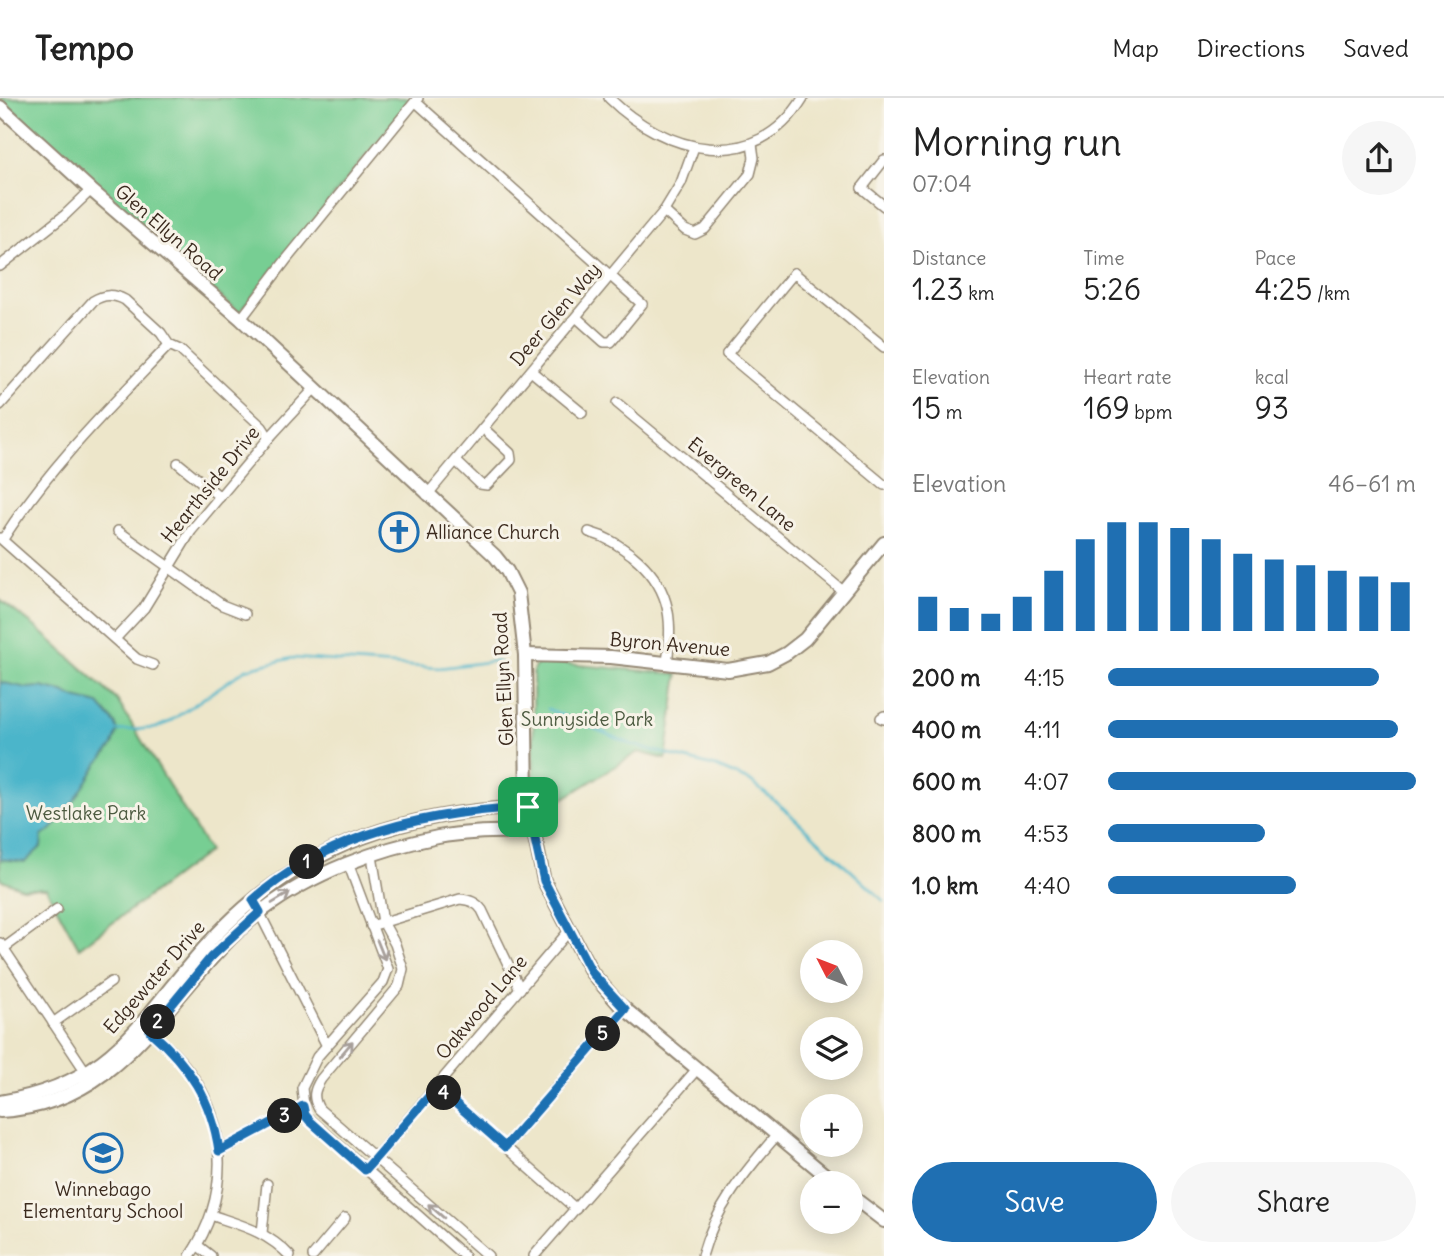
<!DOCTYPE html>
<html lang="en">
<head>
<meta charset="utf-8">
<style>
	:root { --surface:#fff; --page:#f6f6f6; --text:#222; --muted:#767676; --line:#e0e0e0; --accent:#1f6fb2 }
	body { margin:0; font-family:Delius,sans-serif; background:var(--page); color:var(--text); height:100vh; display:flex; flex-direction:column; font-size:26px; white-space:nowrap }
	* { box-sizing:border-box; margin:0 }
	p { font-size:23px; color:var(--muted) }
	.icon { flex:none; width:38px; height:38px; fill:none; stroke:currentColor; stroke-width:2; stroke-linecap:round; stroke-linejoin:round }
	.map { position:relative; flex:1; overflow:hidden }
	.panel { display:flex; flex-direction:column; background:var(--surface); width:560px }
	.panel>* { flex:none }
	.needle { width:46px; rotate:312deg }
	.controls { position:absolute; left:800px; top:842px; display:grid; gap:14px }
	.controls a { display:grid; place-items:center; width:63px; height:63px; border-radius:50%; background:var(--surface); box-shadow:0 4px 18px #0003; font-size:35px }
	.pin { position:absolute; display:grid; place-items:center; width:60px; height:60px; color:#fff; margin:-30px; border-radius:14px; box-shadow:0 4px 10px #0006 }
	.km { position:absolute; width:35px; height:35px; margin:-18px; border-radius:50%; background:#222; color:#fff; font-size:19px; line-height:35px; text-align:center }
	.round { display:grid; place-items:center; flex:none; width:74px; height:74px; border-radius:37px; background:var(--page) }
	.headline { display:flex; align-items:center; justify-content:space-between; height:119px; padding:0 28px }
	h1 { font-size:38px; font-weight:600; line-height:52px }
	.figures { display:grid; grid-template-columns:repeat(3,1fr); gap:10px; height:119px; padding:7px 28px }
	.figures div { display:grid; align-content:center }
	.figures b { font-size:30px; font-weight:600 }
	.figures small { font-size:19px; font-weight:400 }
	.figures p { font-size:19px }
	.chart { height:196px; padding:14px 28px }
	.chart p { display:flex; justify-content:space-between }
	.chart svg { width:100%; height:126px; margin-top:7px; stroke:var(--accent); stroke-width:6 }
	.cta { display:flex; gap:14px; margin-top:auto; padding:14px 28px }
	.cta a { flex:1; height:80px; border-radius:42px; background:var(--accent); color:#fff; font-size:28px; font-weight:600; line-height:80px; text-align:center }
	.cta a+a { background:var(--page); color:var(--text) }
	ul { padding:0 28px; list-style:none; font-size:23px }
	li { display:grid; grid-template-columns:112px 84px 1fr; align-items:center; height:52px }
	li i { height:18px; border-radius:9px; background:var(--accent) }
	header { display:flex; align-items:center; gap:42px; box-sizing:border-box; height:98px; padding:0 35px; background:var(--surface); border-bottom:2px solid var(--line) }
	header strong { font-size:33px }
	nav { display:flex; gap:38px; margin-inline-start:auto; font-size:24px }
	main { display:flex; flex:1; min-height:0 }
	.map>svg:first-child { display:block }
	.green { fill:#77ce93; stroke:#597c58; stroke-width:2 }
	.water { fill:#4cb5ca; stroke:#447074; stroke-width:2 }
	.lines { fill:none; stroke-linecap:round; stroke-linejoin:round }
	.stream { stroke:#4cb5ca; stroke-width:2.5 }
	.street-casing { stroke:#948874; stroke-width:12 }
	.secondary-casing { stroke:#948874; stroke-width:16 }
	.street { stroke:#fff; stroke-width:9 }
	.secondary { stroke:#fff; stroke-width:12 }
	.oneway { stroke:#a79f9a }
	.route-casing { stroke:#fff; stroke-width:14 }
	.route { stroke:#1f6fb2; stroke-width:9 }
	.labels { text-anchor:middle; stroke-width:6; stroke-linejoin:round; paint-order:stroke }
	.street-label { font-size:19px; fill:#3b2a1e; stroke:#f7f3e8 }
	.poi-label { font-size:19px; fill:#3b2a1e; stroke:#f7f3e8; text-anchor:start }
	.park-label { font-size:19px; fill:#4d5b41; stroke:#f7f3e8 }
</style>
</head>
<body>
<header>
<strong>Tempo</strong>
<nav><a>Map</a><a>Directions</a><a>Saved</a></nav>
</header>
<main>
<div class="map">
<svg width="884" height="1158" viewBox="0 0 884 1158">
	<rect width="100%" height="100%" fill="#f7f3e8"/>
	<filter id="ink" filterUnits="userSpaceOnUse"><feTurbulence type="fractalNoise" baseFrequency=".0143" numOctaves="2"/><feDisplacementMap in="SourceGraphic" scale="14" xChannelSelector="R" yChannelSelector="G"/><feConvolveMatrix kernelMatrix="1 2 1 2 8 2 1 2 1" color-interpolation-filters="sRGB"/></filter>
	<filter id="wash" filterUnits="userSpaceOnUse"><feTurbulence type="fractalNoise" baseFrequency=".00686" numOctaves="4" result="noise"/><feDisplacementMap in="SourceGraphic" scale="28" xChannelSelector="R" yChannelSelector="G"/><feGaussianBlur stdDeviation="1.57" result="paint"/><feColorMatrix in="noise" values="0 0 0 0 0 0 0 0 0 0 0 0 0 0 0 0 0 1.4 0 .05"/><feComposite in="paint" operator="in"/></filter>
	<g filter="url(#wash)">
		<rect width="100%" height="100%" fill="#ede6ca"/>
		<g class="green">
			<path d="M 0,0 L 413,0 L 239,215 Z"/>
			<path d="M 0,502 L 37,530 L 117,602 L 209,753 L 79,850 L 46,790 L 22,790 L 0,781 Z"/>
			<path d="M 545,564 L 678,576 L 666,661 L 638,654 L 534,719 L 533,572 L 537,566 Z"/>
		</g>
		<path class="water" d="M 0,584 L 27,590 L 41,589 L 63,594 L 75,600 L 99,606 L 115,625 L 118,633 L 113,647 L 98,666 L 75,702 L 52,731 L 42,738 L 41,749 L 25,764 L 0,761 Z"/>
		<g class="lines">
			<g class="stream">
				<path d="M 548,611 L 633,647 L 716,669 L 751,684 L 781,708 L 884,803"/>
				<path d="M 117,633 L 156,630 L 169,624 L 246,571 L 292,560 L 439,570 L 495,563 L 503,566"/>
			</g>
		</g>
	</g>
	<g filter="url(#ink)">
		<g class="lines">
			<g class="street-casing">
				<g id="street">
					<path d="M 609,0 C 665,55 755,79 803,0"/>
					<path d="M 416,4 L 642,206 L 611,244 L 604,244 L 576,219"/>
					<path d="M 862,90 L 884,62"/>
					<path d="M 862,90 L 884,108"/>
					<path d="M 664,113 L 685,132 L 695,136 L 705,131 L 750,76 L 754,60 L 752,46"/>
					<path d="M 0,168 L 65,117 L 91,92"/>
					<path d="M 794,175 L 884,249"/>
					<path d="M 241,221 L 286,162 L 418,0"/>
					<path d="M 727,256 L 884,387"/>
					<path d="M 727,256 L 794,175"/>
					<path d="M 531,273 L 582,315"/>
					<path d="M 617,305 L 844,494"/>
					<path d="M 0,307 L 93,203 C 104,196 113,196 125,202 L 161,235 L 169,247 L 180,252 L 262,329 L 269,340"/>
					<path d="M 456,363 L 480,386 L 487,387 L 511,362 L 510,355 L 483,330"/>
					<path d="M 178,365 L 220,399"/>
					<path d="M 427,397 L 664,113 L 681,85 L 694,49"/>
					<path d="M 118,433 L 222,507 L 245,516"/>
					<path d="M 589,434 C 607,439 617,446 632,457 C 669,487 674,519 667,564"/>
					<path d="M 0,440 L 137,561 L 153,567"/>
					<path d="M 3,441 C 49,369 110,309 169,247"/>
					<path d="M 115,541 L 144,510 L 191,433 L 269,340 L 314,291"/>
					<path d="M 884,618 L 881,620 L 884,621"/>
					<path d="M 372,758 L 383,824 L 395,846 L 403,871 L 399,888 L 321,981 C 314,992 312,999 319,1011 L 488,1158"/>
					<path d="M 348,765 L 388,871 L 383,884 L 317,959 L 302,990 L 305,1017 L 464,1158"/>
					<path d="M 253,802 L 327,948"/>
					<path d="M 371,828 L 460,801 C 470,802 476,804 482,812 L 520,891"/>
					<path d="M 0,845 L 88,977"/>
					<path d="M 4,850 L 57,811"/>
					<path d="M 53,925 L 111,884"/>
					<path d="M 147,931 C 162,944 177,957 189,973 C 230,1028 228,1102 190,1158"/>
					<path d="M 437,989 L 576,1111"/>
					<path d="M 505,1049 L 625,911"/>
					<path d="M 219,1053 L 303,1008"/>
					<path d="M 365,1072 L 569,833"/>
					<path d="M 211,1117 C 243,1128 266,1133 290,1158"/>
					<path d="M 262,1135 L 267,1086"/>
					<path d="M 197,1147 L 211,1158"/>
					<path d="M 313,1158 L 345,1120"/>
					<path d="M 534,1158 L 697,971"/>
					<path d="M 702,1158 C 715,1110 744,1075 776,1038"/>
				</g>
			</g>
			<g class="secondary-casing">
				<g id="secondary">
					<path d="M 0,9 L 91,92 L 241,221 L 495,458 L 507,473 L 518,495 L 525,557 L 527,701 L 544,783 L 592,875 L 619,906 L 835,1085"/>
					<path d="M 525,557 L 611,559 L 728,572 L 768,565 L 787,555 L 805,541 L 884,445"/>
					<path d="M 0,1004 C 126,984 144,908 224,829 C 310,743 409,714 529,709"/>
					<path d="M 0,1013 C 133,1006 170,882 263,812 C 312,775 377,751 438,739 C 469,733 502,734 534,733"/>
					<path d="M 850,1097 L 884,1123"/>
				</g>
			</g>
			<use href="#street" class="street"/>
			<use href="#secondary" class="secondary"/>
		</g>
		<defs><path id="oneway-shaft" d="M-6 0H5M1.5-3L5.5 0L1.5 3" fill="none" stroke-width="1.6" stroke-linecap="round" stroke-linejoin="round" transform="scale(1.75)"/></defs>
		<g class="oneway">
			<use href="#oneway-shaft" transform="translate(281 800) rotate(-31)"/>
			<use href="#oneway-shaft" transform="translate(381 852) rotate(68)"/>
			<use href="#oneway-shaft" transform="translate(346 951) rotate(-50)"/>
			<use href="#oneway-shaft" transform="translate(436 1113) rotate(-139)"/>
		</g>
	</g>
	<g class="lines" filter="url(#ink)">
		<g class="route-casing">
			<path id="route" d="M 528,709 L 544,783 L 592,875 L 625,911 L 505,1049 L 437,989 L 365,1072 L 310,1023 L 305,1017 L 303,1008 L 219,1053 C 212,1002 189,967 150,933 L 211,859 L 260,814 L 253,802 C 328,735 431,713 528,709 Z"/>
		</g>
		<use href="#route" class="route"/>
	</g>
	<defs>
		<g id="church-ring" transform="scale(2.0125)"><circle r="9.5" fill="#f7f3e8" stroke="#1f6fb2" stroke-width="1.5"/><path d="M-1.2-6h2.4v3.5h3.3v2.4h-3.3V6h-2.4V-.1h-3.3v-2.4h3.3Z" fill="#1f6fb2"/></g>
		<g id="school-ring" transform="scale(2.0125)"><circle r="9.5" fill="#f7f3e8" stroke="#1f6fb2" stroke-width="1.5"/><path d="M0-5L7-2L0 1L-7-2ZM-4 1L0 2.5L4 1V4Q0 6-4 4Z" fill="#1f6fb2"/></g>
	</defs>
	<g fill-rule="evenodd">
		<use href="#church-ring" x="399" y="434"/>
		<use href="#school-ring" x="103" y="1055"/>
	</g>
	<g class="labels">
		<g class="street-label">
			<text transform="translate(169 134) rotate(41)" y="7">Glen Ellyn Road</text>
			<text transform="translate(555 216) rotate(-50)" y="7">Deer Glen Way</text>
			<text transform="translate(210 386) rotate(-51)" y="7">Hearthside Drive</text>
			<text transform="translate(742 386) rotate(40)" y="7">Evergreen Lane</text>
			<text transform="translate(670 546) rotate(5)" y="7">Byron Avenue</text>
			<text transform="translate(503 581) rotate(-93)" y="7">Glen Ellyn Road</text>
			<text transform="translate(154 879) rotate(-49)" y="7">Edgewater Drive</text>
			<text transform="translate(481 909) rotate(-50)" y="7">Oakwood Lane</text>
		</g>
		<g class="poi-label">
			<text x="426" y="441">Alliance Church</text>
			<text x="103" y="1098" text-anchor="middle">Winnebago<tspan x="103" dy="22">Elementary School</tspan></text>
		</g>
		<g class="park-label">
			<text x="587" y="628">Sunnyside Park</text>
			<text x="86" y="722">Westlake Park</text>
		</g>
	</g>
</svg>
<div class="controls">
<a><svg class="needle" viewBox="-14 -14 28 28"><path d="M0-13l5 13h-10z" fill="#e53935"/><path d="M0 13l5-13h-10z" fill="#767676"/></svg></a>
<a><svg class="icon" aria-label="layers" viewBox="0 0 24 24"><path d="M12 4l9 5-9 5-9-5zM3 14l9 5 9-5"/></svg></a>
<a>+</a>
<a>−</a>
</div>
<div class="pin" style="left:528px;top:709px;background:#1e9e55"><svg class="icon" aria-label="arrive" viewBox="0 0 24 24"><path d="M6 21V4h12l-3 4 3 4H6"/></svg></div>
<b class="km" style="left:307px;top:764px">1</b>
<b class="km" style="left:158px;top:924px">2</b>
<b class="km" style="left:285px;top:1018px">3</b>
<b class="km" style="left:444px;top:995px">4</b>
<b class="km" style="left:603px;top:936px">5</b>
</div>
<section class="panel">
<div class="headline"><div><h1>Morning run</h1><p>07:04</p></div><a class="round"><svg class="icon" aria-label="share" viewBox="0 0 24 24"><path d="M12 15V3M7 8l5-5 5 5M5 13v7h14v-7"/></svg></a></div>
<div class="figures">
<div><p>Distance</p><b>1.23<small> km</small></b></div>
<div><p>Time</p><b>5:26</b></div>
<div><p>Pace</p><b>4:25<small> /km</small></b></div>
</div>
<div class="figures">
<div><p>Elevation</p><b>15<small> m</small></b></div>
<div><p>Heart rate</p><b>169<small> bpm</small></b></div>
<div><p>kcal</p><b>93</b></div>
</div>
<div class="chart"><p><span>Elevation</span>46–61 m</p>
<svg viewBox="0 0 160 44" preserveAspectRatio="none"><path d="M5 44V32M15 44V36M25 44V38M35 44V32M45 44V23M55 44V12M65 44V6M75 44V6M85 44V8M95 44V12M105 44V17M115 44V19M125 44V21M135 44V23M145 44V25M155 44V27"/></svg>
</div>
<ul>
<li><b>200 m</b>4:15<i style="width:88%"></i></li>
<li><b>400 m</b>4:11<i style="width:94%"></i></li>
<li><b>600 m</b>4:07<i style="width:100%"></i></li>
<li><b>800 m</b>4:53<i style="width:51%"></i></li>
<li><b>1.0 km</b>4:40<i style="width:61%"></i></li>
</ul>
<div class="cta"><a>Save</a><a>Share</a></div>
</section>
</main>
</body>
</html>
